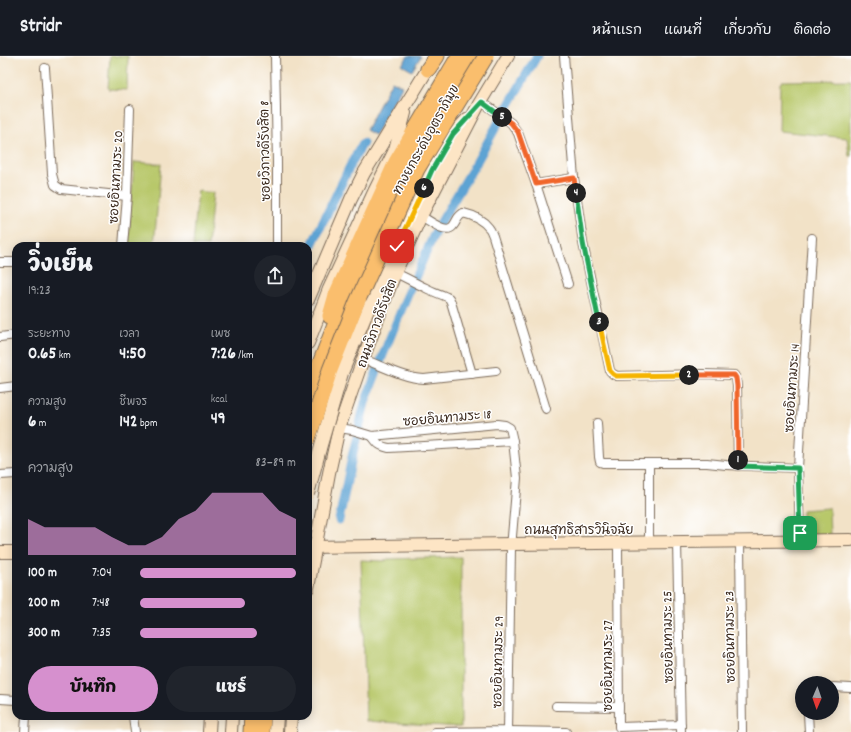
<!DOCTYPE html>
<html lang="th">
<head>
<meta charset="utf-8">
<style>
	:root { --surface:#171b24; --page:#20242c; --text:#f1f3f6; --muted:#9ea1a6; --line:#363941; --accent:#d690ce }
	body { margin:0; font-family:Dekko,"Playpen Sans Thai",sans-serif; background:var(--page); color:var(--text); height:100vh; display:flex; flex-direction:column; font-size:15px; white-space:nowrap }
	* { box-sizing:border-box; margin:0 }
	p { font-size:13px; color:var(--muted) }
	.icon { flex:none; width:22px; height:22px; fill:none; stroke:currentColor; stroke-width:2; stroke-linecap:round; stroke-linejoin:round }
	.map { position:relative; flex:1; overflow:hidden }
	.drawer { position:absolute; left:12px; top:186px; width:300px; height:478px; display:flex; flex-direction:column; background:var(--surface); border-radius:12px; box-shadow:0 2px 10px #0003 }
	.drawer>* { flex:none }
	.needle { width:26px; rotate:182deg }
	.tools { position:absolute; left:795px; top:620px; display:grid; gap:8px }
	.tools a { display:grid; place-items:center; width:44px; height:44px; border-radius:50%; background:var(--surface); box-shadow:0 2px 10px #0003; font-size:20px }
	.pin { position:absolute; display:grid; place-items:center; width:34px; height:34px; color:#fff; margin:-17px; border-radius:8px; box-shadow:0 2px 6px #0006 }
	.km { position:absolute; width:20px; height:20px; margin:-10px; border-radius:50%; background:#222; color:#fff; font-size:11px; line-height:20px; text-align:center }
	.round { display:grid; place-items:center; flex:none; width:42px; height:42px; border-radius:21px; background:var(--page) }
	.overview { display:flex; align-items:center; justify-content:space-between; height:68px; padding:0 16px }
	h1 { font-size:22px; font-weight:800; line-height:30px }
	.stats { display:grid; grid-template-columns:repeat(3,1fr); gap:6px; height:68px; padding:4px 16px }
	.stats div { display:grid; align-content:center }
	.stats b { font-size:17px; font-weight:800 }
	.stats small { font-size:11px; font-weight:400 }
	.stats p { font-size:11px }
	.chart { height:112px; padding:8px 16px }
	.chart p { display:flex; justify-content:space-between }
	.chart svg { width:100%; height:72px; margin-top:4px; fill:var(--accent); opacity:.7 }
	.cta { display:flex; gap:8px; margin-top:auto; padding:8px 16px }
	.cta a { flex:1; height:46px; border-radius:24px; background:var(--accent); color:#111; font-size:16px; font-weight:800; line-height:46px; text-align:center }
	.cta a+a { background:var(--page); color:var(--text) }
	ul { padding:0 16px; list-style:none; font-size:13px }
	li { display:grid; grid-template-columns:64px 48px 1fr; align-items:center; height:30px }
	li i { height:10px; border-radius:5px; background:var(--accent) }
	header { display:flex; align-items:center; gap:24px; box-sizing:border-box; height:56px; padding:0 20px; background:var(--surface); border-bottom:1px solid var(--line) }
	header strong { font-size:19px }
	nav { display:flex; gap:22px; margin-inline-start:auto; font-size:14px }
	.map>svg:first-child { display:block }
	.green { fill:#b8c86b; stroke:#7a7944 }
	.water { fill:#5da3d3; stroke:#4c6678 }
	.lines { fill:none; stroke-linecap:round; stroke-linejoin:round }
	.canal { stroke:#5da3d3; stroke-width:9 }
	.street-casing { stroke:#7b6a59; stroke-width:10 }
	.secondary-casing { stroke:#7b6a59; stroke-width:14 }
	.highway-casing { stroke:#7b6a59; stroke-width:17 }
	.street { stroke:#fff; stroke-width:8 }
	.secondary { stroke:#fde5c5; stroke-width:12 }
	.highway { stroke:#fabe6d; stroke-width:15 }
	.secondary-bridge-casing { stroke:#7b6a59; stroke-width:14; stroke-linecap:butt }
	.highway-bridge-casing { stroke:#7b6a59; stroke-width:17; stroke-linecap:butt }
	.secondary-bridge { stroke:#fde5c5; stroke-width:12 }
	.highway-bridge { stroke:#fabe6d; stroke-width:15 }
	.split-1-casing { stroke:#fff; stroke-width:8 }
	.split-2-casing { stroke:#fff; stroke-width:8 }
	.split-3-casing { stroke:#fff; stroke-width:8 }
	.split-4-casing { stroke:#fff; stroke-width:8 }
	.split-5-casing { stroke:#fff; stroke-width:8 }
	.split-6-casing { stroke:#fff; stroke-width:8 }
	.split-7-casing { stroke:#fff; stroke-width:8 }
	.split-1 { stroke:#22a559; stroke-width:5 }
	.split-2 { stroke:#f0652b; stroke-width:5 }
	.split-3 { stroke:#f5b400; stroke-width:5 }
	.split-4 { stroke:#22a559; stroke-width:5 }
	.split-5 { stroke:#f0652b; stroke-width:5 }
	.split-6 { stroke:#22a559; stroke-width:5 }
	.split-7 { stroke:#f5b400; stroke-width:5 }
	.labels { text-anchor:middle; stroke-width:3; stroke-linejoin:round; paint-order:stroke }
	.street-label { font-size:13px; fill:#3b2a1e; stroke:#fff }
</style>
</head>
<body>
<header>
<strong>Stridr</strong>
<nav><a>หน้าแรก</a><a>แผนที่</a><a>เกี่ยวกับ</a><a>ติดต่อ</a></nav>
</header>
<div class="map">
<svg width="851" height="676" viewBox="0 0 851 676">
	<rect width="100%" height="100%" fill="#fff"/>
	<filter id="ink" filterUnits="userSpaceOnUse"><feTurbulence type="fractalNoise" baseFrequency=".025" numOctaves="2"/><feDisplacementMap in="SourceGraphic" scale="8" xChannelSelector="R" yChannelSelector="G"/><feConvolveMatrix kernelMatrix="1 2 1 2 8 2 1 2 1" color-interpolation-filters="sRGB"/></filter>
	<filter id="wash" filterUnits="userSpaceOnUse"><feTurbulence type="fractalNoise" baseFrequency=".012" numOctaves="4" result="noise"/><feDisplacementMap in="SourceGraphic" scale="16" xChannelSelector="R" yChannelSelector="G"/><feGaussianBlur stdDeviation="0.9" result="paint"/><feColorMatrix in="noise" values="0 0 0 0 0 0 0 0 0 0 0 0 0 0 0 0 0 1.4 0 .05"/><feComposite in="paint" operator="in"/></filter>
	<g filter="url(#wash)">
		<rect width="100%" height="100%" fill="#f2e2c7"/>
		<g class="green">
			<path d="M 110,0 L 128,0 L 127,34 L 108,33 Z"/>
			<path d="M 851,24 L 851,100 L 849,100 L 847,82 L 779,75 L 780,28 L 782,25 Z"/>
			<path d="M 134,106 L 161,108 L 154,190 L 128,190 Z"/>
			<path d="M 198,135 L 213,137 L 208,190 L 193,190 Z"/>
			<path d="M 829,452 L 830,480 L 802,479 L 802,454 Z"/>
			<path d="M 461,501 L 461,671 L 366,665 L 361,504 L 385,505 L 388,503 Z"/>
		</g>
		<g class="water">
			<path d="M 408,0 L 421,0 L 412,15 L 402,9 Z"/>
			<path d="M 392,25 L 402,30 L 375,79 L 366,74 Z"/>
		</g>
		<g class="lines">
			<g class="canal">
				<path d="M 308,197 L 352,106 L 363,87"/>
				<path d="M 339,464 L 352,401 L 365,347 L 383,299 L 407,240 L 435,176 L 476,107 L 496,71 L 537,0"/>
			</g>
		</g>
	</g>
	<g filter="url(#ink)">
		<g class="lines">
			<g class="street-casing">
				<g id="street">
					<path d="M 275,0 L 277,107 L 277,190"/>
					<path d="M 564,0 L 574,122 L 583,187 L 610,315 L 613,318 L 617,320 L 702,318 L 734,319 L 736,322 L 737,330 L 738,410"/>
					<path d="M 45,12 L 52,118 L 55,129 L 61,133 L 127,140"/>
					<path d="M 482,46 L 511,67 L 518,77 L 536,128 L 574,122"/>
					<path d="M 536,128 L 568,228"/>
					<path d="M 421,160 C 429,164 446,179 453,170 C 458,164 455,163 463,157 C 472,159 483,164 489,172 C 491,174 492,178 493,180 L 546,353"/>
					<path d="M 123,190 L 127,140 L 130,53"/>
					<path d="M 0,206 L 16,206"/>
					<path d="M 395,217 C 405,221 415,227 426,232 C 433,236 441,238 449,242 L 451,246 L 472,318"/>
					<path d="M 0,281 L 16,279"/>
					<path d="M 363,303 C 382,310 404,322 424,323 L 496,315"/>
					<path d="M 0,332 L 16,330"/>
					<path d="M 597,367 L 599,401 L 600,406 L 603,407 L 707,407 L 726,409 L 798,412"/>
					<path d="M 339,372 L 352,374 L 372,380 L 497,368 L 505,369 L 510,372 L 513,385 L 517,422 L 511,492 L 508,675 L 435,676"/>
					<path d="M 372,380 C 378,388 379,390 389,392 L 513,385"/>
					<path d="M 0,419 L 16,418"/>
					<path d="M 800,485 L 798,412 L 812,182"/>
					<path d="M 677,486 L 681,676"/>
					<path d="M 740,486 L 742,676"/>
					<path d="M 618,487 L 619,671 L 681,669"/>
					<path d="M 649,487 L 649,407"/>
					<path d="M 832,631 L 851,632"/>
					<path d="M 0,643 L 16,644"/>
					<path d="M 556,650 L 619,651"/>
					<path d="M 808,657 L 809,676"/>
					<path d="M 133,660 L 135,676"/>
					<path d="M 508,675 L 566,676"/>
					<path d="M 25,676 L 26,660"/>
				</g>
			</g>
			<g class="secondary-casing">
				<g id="secondary">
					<path d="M 308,244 L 351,143 L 364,117 L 432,6"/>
					<path d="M 370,249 L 397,190 L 432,114 L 453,78 L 467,63"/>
					<path d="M 308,287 L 329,233 L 374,136 L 395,94 L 405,57"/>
					<path d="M 308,491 L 512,488 L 851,484"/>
					<path d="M 0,496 L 16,496"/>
					<path d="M 308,532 L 329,417 L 339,372 L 363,303 L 395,217 L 421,160 L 479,48 L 508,0"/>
					<path d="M 209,676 L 210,660"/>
					<path d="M 231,676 L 232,660"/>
					<path d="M 276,676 L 277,660"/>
					<path d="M 290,676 L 291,660"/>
				</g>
			</g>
			<g class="highway-casing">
				<g id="highway">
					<path d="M 428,13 L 437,0"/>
					<path d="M 330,260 L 336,239 L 396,106 L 459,0"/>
					<path d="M 308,344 L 319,310 L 346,241 L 408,107 L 472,0"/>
					<path d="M 251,676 L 252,660"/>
					<path d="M 262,676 L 263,660"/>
				</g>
			</g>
			<use href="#street" class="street"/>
			<use href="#secondary" class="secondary"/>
			<use href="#highway" class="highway"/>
			<g class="secondary-bridge-casing">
				<path id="secondary-bridge" d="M 308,438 L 321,389 L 342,317 L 370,249"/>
			</g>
			<g class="highway-bridge-casing">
				<path id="highway-bridge" d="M 308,383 L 330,314 L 357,246 L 417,113 L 486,0"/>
			</g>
			<use href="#secondary-bridge" class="secondary-bridge"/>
			<use href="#highway-bridge" class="highway-bridge"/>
		</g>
	</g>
	<g class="lines" filter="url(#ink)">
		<g class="split-1-casing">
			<path id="split-1" d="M 738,404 L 738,410 L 798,412 L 800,477"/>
		</g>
		<g class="split-2-casing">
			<path id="split-2" d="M 689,319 L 734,319 L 736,322 L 737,330 L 738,404"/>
		</g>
		<g class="split-3-casing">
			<path id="split-3" d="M 599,266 L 610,315 L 613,318 L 616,320 L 689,319"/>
		</g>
		<g class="split-4-casing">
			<path id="split-4" d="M 576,137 L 583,187 L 599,266"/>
		</g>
		<g class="split-5-casing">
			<path id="split-5" d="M 502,61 L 511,67 L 518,76 L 536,128 L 574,122 L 576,137"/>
		</g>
		<g class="split-6-casing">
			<path id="split-6" d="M 424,132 L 432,114 L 453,78 L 482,46 L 502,61"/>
		</g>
		<g class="split-7-casing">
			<path id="split-7" d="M 397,190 L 424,132"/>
		</g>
		<use href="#split-1" class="split-1"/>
		<use href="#split-2" class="split-2"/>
		<use href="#split-3" class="split-3"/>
		<use href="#split-4" class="split-4"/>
		<use href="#split-5" class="split-5"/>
		<use href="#split-6" class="split-6"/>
		<use href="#split-7" class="split-7"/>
	</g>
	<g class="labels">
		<g class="street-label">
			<text transform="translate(425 83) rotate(-61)" y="5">ทางยกระดับอุตราภิมุข</text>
			<text transform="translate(264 95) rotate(-91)" y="5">ซอยวิภาวดีรังสิต 8</text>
			<text transform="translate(115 121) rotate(-87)" y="5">ซอยอินทามระ 20</text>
			<text transform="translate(376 267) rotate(-70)" y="5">ถนนวิภาวดีรังสิต</text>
			<text transform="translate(791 332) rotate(-86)" y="5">ซอยอินทามระ 14</text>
			<text transform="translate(447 361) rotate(-5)" y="5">ซอยอินทามระ 18</text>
			<text x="579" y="478">ถนนสุทธิสารวินิจฉัย</text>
			<text transform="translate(667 581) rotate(-91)" y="5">ซอยอินทามระ 25</text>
			<text transform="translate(729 581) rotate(-91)" y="5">ซอยอินทามระ 23</text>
			<text transform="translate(497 606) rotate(-89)" y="5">ซอยอินทามระ 29</text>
			<text transform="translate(607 610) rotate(-90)" y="5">ซอยอินทามระ 27</text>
		</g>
	</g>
</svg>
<div class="tools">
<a><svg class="needle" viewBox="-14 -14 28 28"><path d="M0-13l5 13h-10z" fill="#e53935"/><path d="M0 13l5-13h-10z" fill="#9ea1a6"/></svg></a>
</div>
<div class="pin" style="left:800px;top:477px;background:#1e9e55"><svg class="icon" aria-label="arrive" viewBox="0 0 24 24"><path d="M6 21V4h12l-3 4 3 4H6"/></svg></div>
<div class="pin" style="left:397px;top:190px;background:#d93025"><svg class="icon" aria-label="check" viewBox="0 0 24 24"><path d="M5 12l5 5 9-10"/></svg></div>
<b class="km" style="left:738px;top:404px">1</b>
<b class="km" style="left:689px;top:319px">2</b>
<b class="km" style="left:599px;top:266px">3</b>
<b class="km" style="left:576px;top:137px">4</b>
<b class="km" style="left:502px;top:61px">5</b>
<b class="km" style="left:424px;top:132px">6</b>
<section class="drawer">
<div class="overview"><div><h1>วิ่งเย็น</h1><p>19:23</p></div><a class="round"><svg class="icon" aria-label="share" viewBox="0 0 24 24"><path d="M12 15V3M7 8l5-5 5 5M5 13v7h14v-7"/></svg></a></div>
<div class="stats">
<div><p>ระยะทาง</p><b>0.65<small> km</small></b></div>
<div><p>เวลา</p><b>4:50</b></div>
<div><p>เพซ</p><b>7:26<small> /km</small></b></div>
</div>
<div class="stats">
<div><p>ความสูง</p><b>6<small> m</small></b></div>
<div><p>ชีพจร</p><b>142<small> bpm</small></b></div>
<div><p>kcal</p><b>49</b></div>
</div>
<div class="chart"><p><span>ความสูง</span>83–89 m</p>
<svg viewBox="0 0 160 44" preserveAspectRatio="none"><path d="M0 44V22L10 27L20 27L30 27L40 27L50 33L60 38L70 38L80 33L90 22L100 17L110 6L120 6L130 6L140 6L150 17L160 22V44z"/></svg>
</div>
<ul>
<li><b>100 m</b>7:04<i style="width:100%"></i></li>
<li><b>200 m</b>7:48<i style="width:67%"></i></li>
<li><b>300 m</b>7:35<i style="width:75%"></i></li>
</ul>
<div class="cta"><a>บันทึก</a><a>แชร์</a></div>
</section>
</div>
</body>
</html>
